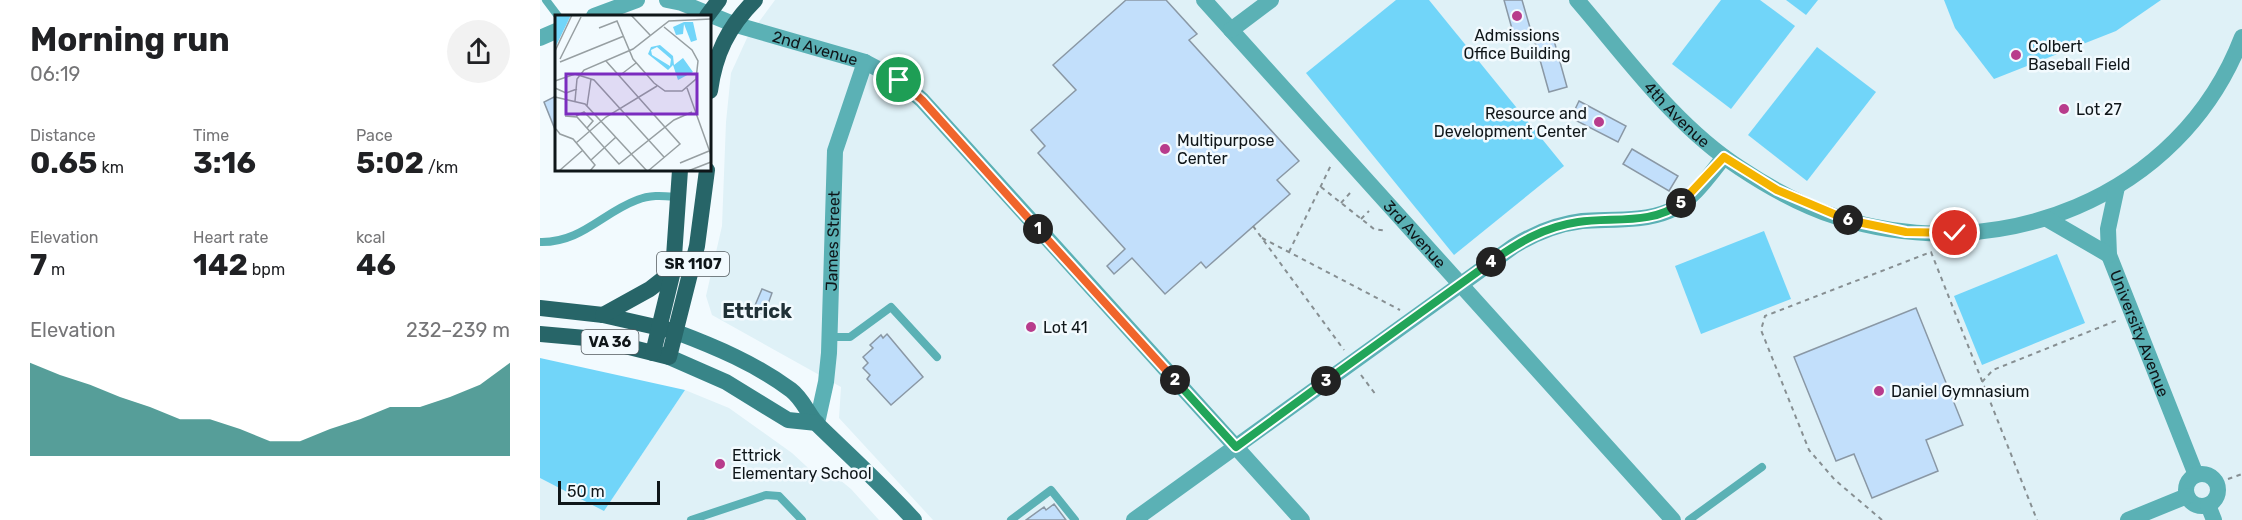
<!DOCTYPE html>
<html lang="en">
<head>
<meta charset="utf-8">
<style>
	:root { --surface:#fff; --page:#f2f2f2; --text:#202124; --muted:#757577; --accent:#0f766e }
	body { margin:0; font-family:Rubik,sans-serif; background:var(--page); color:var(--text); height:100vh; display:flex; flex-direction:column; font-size:22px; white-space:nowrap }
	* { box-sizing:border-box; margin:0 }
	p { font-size:20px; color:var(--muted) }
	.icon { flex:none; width:33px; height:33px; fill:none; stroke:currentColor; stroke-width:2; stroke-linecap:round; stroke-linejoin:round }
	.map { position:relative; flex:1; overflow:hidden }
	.details { display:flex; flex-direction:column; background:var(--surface); width:540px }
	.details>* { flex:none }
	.scale { position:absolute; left:18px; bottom:15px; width:102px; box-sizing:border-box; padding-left:6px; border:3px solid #0f1619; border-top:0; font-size:16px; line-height:21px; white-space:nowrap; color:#0f1619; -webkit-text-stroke:4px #f2fafe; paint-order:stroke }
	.pin { position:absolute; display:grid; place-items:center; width:51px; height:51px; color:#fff; margin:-26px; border:3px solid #fff; border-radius:50%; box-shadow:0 2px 6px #0007 }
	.km { position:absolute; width:30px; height:30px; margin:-15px; border-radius:50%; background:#222; color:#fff; font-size:16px; line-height:30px; text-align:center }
	.round { display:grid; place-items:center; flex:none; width:63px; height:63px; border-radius:32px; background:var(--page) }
	.overview { display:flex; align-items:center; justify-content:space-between; height:102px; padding:0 30px }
	h1 { font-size:33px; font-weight:700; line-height:45px }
	.stats { display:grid; grid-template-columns:repeat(3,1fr); gap:9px; height:102px; padding:6px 30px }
	.stats div { display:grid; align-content:center }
	.stats b { font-size:30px; font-weight:700 }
	.stats small { font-size:16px; font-weight:400 }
	.stats p { font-size:16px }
	.chart { height:168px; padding:12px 30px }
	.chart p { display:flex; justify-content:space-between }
	.chart svg { width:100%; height:108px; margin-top:6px; fill:var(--accent); opacity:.7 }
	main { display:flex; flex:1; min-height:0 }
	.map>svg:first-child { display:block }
	.built { fill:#dff1f7 }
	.green { fill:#71d5f9 }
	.building { fill:#c2dffb; stroke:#8a98a5; stroke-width:1.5 }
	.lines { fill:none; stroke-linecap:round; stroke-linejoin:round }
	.path { stroke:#878f92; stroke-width:2; stroke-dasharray:4.5 4.5; stroke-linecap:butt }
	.service { stroke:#5bb1b5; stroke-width:8 }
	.minor { stroke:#5bb1b5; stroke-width:16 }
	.secondary { stroke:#388588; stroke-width:16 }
	.primary { stroke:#276568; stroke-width:16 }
	.split-1-casing { stroke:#fff; stroke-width:12 }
	.split-2-casing { stroke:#fff; stroke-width:12 }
	.split-3-casing { stroke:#fff; stroke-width:12 }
	.split-4-casing { stroke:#fff; stroke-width:12 }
	.split-5-casing { stroke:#fff; stroke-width:12 }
	.split-6-casing { stroke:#fff; stroke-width:12 }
	.split-7-casing { stroke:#fff; stroke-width:12 }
	.split-1 { stroke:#f0652b; stroke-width:8 }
	.split-2 { stroke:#f0652b; stroke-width:8 }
	.split-3 { stroke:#22a559; stroke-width:8 }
	.split-4 { stroke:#22a559; stroke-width:8 }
	.split-5 { stroke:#22a559; stroke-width:8 }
	.split-6 { stroke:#f5b400; stroke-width:8 }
	.split-7 { stroke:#f5b400; stroke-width:8 }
	.poi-dot { fill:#b83c8c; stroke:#f2fafe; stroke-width:2 }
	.labels { text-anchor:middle; stroke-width:5; stroke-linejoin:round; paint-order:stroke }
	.shield { fill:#f2fafe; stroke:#535a5e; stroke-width:1.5 }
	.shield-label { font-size:15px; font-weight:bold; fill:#0f1619 }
	.poi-label { font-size:16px; fill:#0f1619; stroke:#f2fafe; text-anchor:start }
	.street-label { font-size:16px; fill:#0f1619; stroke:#f2fafe }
	.quarter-label { font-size:20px; font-weight:bold; fill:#203137; stroke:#f2fafe }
	.inset-road { fill:none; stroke:#979fa2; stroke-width:1.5 }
	.view { fill:#7b2cbf; fill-opacity:0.15; stroke:#7b2cbf; stroke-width:3 }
	.inset-edge { fill:none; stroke:#0f1619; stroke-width:3 }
</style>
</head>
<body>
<main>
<section class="details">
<div class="overview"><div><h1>Morning run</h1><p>06:19</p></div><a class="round"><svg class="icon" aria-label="share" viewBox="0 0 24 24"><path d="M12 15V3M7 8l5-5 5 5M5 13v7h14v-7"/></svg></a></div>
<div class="stats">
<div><p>Distance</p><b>0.65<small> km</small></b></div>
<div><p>Time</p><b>3:16</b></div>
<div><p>Pace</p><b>5:02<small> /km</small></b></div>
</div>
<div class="stats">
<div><p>Elevation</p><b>7<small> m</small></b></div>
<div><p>Heart rate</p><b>142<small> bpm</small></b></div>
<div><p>kcal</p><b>46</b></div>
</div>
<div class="chart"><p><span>Elevation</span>232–239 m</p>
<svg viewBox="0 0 160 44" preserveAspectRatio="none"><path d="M0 44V6L10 11L20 15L30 20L40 24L50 29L60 29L70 33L80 38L90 38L100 33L110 29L120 24L130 24L140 20L150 15L160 6V44z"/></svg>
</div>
</section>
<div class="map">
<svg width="1702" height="520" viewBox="0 0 1702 520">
	<rect width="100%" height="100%" fill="#f2fafe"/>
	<g class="built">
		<path d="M 235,0 L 1702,0 L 1702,520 L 393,520 L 299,418 L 301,387 L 172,315 L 166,296 L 182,226 L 186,122 L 191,73 L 207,38 Z"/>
		<path d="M 145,390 L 189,408 L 252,453 L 278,477 L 294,475 L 311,489 L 339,520 L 0,520 L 0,478 L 64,510 Z"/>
	</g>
	<g class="green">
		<path d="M 856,0 L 889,0 L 1024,166 L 914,255 L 766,73 Z"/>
		<path d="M 1181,0 L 1220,0 L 1255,26 L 1191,109 L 1132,64 Z"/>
		<path d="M 1246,0 L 1278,0 L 1266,15 Z"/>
		<path d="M 1404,0 L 1621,0 L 1576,31 L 1454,79 L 1415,28 Z"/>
		<path d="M 1277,47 L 1336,92 L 1267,181 L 1208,135 Z"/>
		<path d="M 1224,231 L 1251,299 L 1161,334 L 1135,266 Z"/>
		<path d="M 1517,254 L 1545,323 L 1442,365 L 1414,296 Z"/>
		<path d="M 0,358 L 145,390 L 64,511 L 0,478 Z"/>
	</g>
	<g class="building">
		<path d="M 586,0 L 626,0 L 657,34 L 649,40 L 759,161 L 737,180 L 750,194 L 666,268 L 661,262 L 625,294 L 592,258 L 574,274 L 567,266 L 585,249 L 498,153 L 505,146 L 491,130 L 536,90 L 513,65 Z"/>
		<path d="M 964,0 L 982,0 L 991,31 L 974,36 Z"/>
		<path d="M 1013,37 L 1027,87 L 1009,92 L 995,42 Z"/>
		<path d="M 16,96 L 16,132 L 4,102 Z"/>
		<path d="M 1039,101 L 1086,126 L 1078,142 L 1031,118 Z"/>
		<path d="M 1092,149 L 1138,176 L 1129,191 L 1083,164 Z"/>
		<path d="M 222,289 L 232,293 L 224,315 L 213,310 Z"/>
		<path d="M 1376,308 L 1423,425 L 1386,440 L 1398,471 L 1332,498 L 1314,454 L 1296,461 L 1254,357 Z"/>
		<path d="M 347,334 L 383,377 L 351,405 L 327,379 L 330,375 L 323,368 L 328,363 L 323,357 L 333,348 L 330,345 L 341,335 L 343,338 Z"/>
		<path d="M 514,504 L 526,520 L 486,520 L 504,507 L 506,510 Z"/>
	</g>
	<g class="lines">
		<g class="path">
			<path d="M 781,187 L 834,229 L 847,231"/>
			<path d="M 801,203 L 810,193"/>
			<path d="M 821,219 L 829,211"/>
			<path d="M 713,226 L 804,350"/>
			<path d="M 722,238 L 860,310"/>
			<path d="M 749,252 L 792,163"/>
			<path d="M 821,375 L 836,395"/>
			<path d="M 1442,382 L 1453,370 L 1578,320"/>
			<path d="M 1688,479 L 1702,474"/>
			<path d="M 1342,520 L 1295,480 L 1269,450 L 1221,330 L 1225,316 L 1391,252 L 1497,520"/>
		</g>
		<g class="service">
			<path d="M 6,0 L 18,16"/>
			<path d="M 0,242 C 41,243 62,213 97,200 C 111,194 125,196 139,197"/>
			<path d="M 289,337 L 310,337 L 351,307 L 397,357"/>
			<path d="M 151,520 L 226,495 L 239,496 L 262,520"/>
			<path d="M 471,520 L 511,490 L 535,520"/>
			<path d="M 1149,520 L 1222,467"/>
		</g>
		<g class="minor">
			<path id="s1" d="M 127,0 L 142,3 L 193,24 L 325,62 L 359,80 L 382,100 L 762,520"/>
			<path id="s2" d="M 664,0 L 1133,520"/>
			<path id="s3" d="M 1037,0 C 1087,58 1135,126 1200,168 C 1230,188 1263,206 1297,217 C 1457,268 1640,199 1702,37"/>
			<path d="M 54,16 L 97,0"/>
			<path d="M 691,30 L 731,0"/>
			<path d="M 0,38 L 16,31"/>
			<path id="s4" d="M 1577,187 L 1568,229 L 1569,255 L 1656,475"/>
			<path d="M 1507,219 L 1569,255"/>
			<path id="s5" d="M 277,423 L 286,382 L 289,353 L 295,151 L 325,62"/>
			<circle cx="1662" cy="490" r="16"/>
			<path d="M 1668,505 L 1674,520"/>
			<path d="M 594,520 L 974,246 C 995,233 1017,224 1042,221 C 1070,219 1103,222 1129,211 C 1152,201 1169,176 1184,157"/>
			<path d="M 1588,520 L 1647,496"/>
		</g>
		<g class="secondary">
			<path d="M 136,332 C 176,347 216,364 251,390 C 264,400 268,415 279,426 C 311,457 344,487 374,520"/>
			<path d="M 129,357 L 186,382 L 248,420 L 277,423"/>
		</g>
		<g class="primary">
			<path d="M 167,16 L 179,0"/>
			<path d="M 170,91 C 175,54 188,27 215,0"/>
			<path d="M 0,308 L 63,315 L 129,330"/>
			<path d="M 63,315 L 110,289 L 133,271"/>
			<path d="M 0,334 L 57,339 L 129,357 L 157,246 L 167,170"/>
			<path d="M 113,353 L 133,271 L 140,170"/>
		</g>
	</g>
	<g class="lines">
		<g class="split-1-casing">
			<path id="split-1" d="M 359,80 L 382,100 L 498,229"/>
		</g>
		<g class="split-2-casing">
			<path id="split-2" d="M 498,229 L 635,380"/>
		</g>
		<g class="split-3-casing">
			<path id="split-3" d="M 635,380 L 696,447 L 786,381"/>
		</g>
		<g class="split-4-casing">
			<path id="split-4" d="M 786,381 L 951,262"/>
		</g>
		<g class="split-5-casing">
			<path id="split-5" d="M 951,262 C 979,242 1004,227 1038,222 C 1072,217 1113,225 1141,203"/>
		</g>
		<g class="split-6-casing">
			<path id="split-6" d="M 1141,203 L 1184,157 L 1237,190 L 1308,220"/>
		</g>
		<g class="split-7-casing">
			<path id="split-7" d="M 1308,220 L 1366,232 L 1415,233"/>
		</g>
		<use href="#split-1" class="split-1"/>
		<use href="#split-2" class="split-2"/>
		<use href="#split-3" class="split-3"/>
		<use href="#split-4" class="split-4"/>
		<use href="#split-5" class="split-5"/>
		<use href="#split-6" class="split-6"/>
		<use href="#split-7" class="split-7"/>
	</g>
	<g class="poi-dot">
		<circle cx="977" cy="16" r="6"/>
		<circle cx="1476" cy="55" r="6"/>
		<circle cx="1524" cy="109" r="6"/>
		<circle cx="1059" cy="122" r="6"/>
		<circle cx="625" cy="149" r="6"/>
		<circle cx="491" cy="327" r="6"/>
		<circle cx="1339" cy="391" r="6"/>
		<circle cx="180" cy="464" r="6"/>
	</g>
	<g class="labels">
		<g class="shield">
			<rect x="117" y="252" width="72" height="24" rx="4.5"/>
			<rect x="41.5" y="330" width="57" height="24" rx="4.5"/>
		</g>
		<g class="shield-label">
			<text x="153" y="269">SR 1107</text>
			<text x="70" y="347">VA 36</text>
		</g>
		<g class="poi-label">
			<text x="977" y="41" text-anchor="middle">Admissions<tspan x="977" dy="18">Office Building</tspan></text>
			<text x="1488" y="52">Colbert<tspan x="1488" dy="18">Baseball Field</tspan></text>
			<text x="1536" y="115">Lot 27</text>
			<text x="1047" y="119" text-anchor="end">Resource and<tspan x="1047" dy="18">Development Center</tspan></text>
			<text x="637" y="146">Multipurpose<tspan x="637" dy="18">Center</tspan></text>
			<text x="503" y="333">Lot 41</text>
			<text x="1351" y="397">Daniel Gymnasium</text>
			<text x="192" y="461">Ettrick<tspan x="192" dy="18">Elementary School</tspan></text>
		</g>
		<g class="street-label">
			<text dy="6" stroke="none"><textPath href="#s1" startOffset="156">2nd Avenue</textPath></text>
			<text dy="6" stroke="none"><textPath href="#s3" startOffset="152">4th Avenue</textPath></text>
			<text dy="6" stroke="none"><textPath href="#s2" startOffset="315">3rd Avenue</textPath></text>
			<text dy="6" stroke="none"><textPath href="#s5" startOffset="183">James Street</textPath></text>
			<text dy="6" stroke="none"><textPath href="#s4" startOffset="153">University Avenue</textPath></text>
		</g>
		<g class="quarter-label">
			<text x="217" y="318">Ettrick</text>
		</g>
	</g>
	<g transform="translate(15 15)">
		<rect width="156" height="156" fill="#f2fafe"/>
		<path d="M 0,0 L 16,0 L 0,33 ZM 129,7 L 138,7 L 142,25 L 136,27 L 129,9 L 128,19 L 121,20 L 118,12 ZM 105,30 L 118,41 L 119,50 L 128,43 L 138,57 L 123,65 L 118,50 L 113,55 L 93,39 L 96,32 ZM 102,32 L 116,44 L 115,51 L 97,40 L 96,35 Z" fill="#71d5f9" fill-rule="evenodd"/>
		<path class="inset-road" d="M 76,0 L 95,20M 44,13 L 62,6 L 78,44 L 99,68 L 110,76 L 127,76 L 141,64 L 143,46 L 137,35 L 109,12M 0,36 L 17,0M 5,44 L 26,2M 51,46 L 125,129 L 93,156M 5,47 L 69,21M 64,61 L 81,48M 0,66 L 20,59 L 39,65 L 109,142M 0,73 L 11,78 L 22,74M 132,73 L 156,140M 0,82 L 30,89 L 92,156M 20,86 L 22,64 L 29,55 L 78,34 L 114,6 L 156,4M 32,91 L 36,64M 10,101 L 22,102 L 64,149 L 119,105 L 137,97M 21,101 L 29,97 L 38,106 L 32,113M 1,114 L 5,119 L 18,124 L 40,150 L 35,156M 21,128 L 51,102 L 102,71M 36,145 L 61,122M 125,148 L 154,136M 4,156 L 28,135M 133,156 L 156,147"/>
		<path class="view" d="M 11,59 L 142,59 L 142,99 L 11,99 Z"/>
		<rect width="156" height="156" class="inset-edge"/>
	</g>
</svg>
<div class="scale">50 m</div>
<div class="pin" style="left:359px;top:80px;background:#1e9e55"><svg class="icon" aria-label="arrive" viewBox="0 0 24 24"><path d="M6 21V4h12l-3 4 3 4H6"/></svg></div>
<div class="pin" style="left:1415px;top:233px;background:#d93025"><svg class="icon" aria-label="check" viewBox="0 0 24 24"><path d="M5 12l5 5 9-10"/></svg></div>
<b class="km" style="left:498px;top:229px">1</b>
<b class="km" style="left:635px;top:380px">2</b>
<b class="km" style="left:786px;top:381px">3</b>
<b class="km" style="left:951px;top:262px">4</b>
<b class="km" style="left:1141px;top:203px">5</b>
<b class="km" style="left:1308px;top:220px">6</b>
</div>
</main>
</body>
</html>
